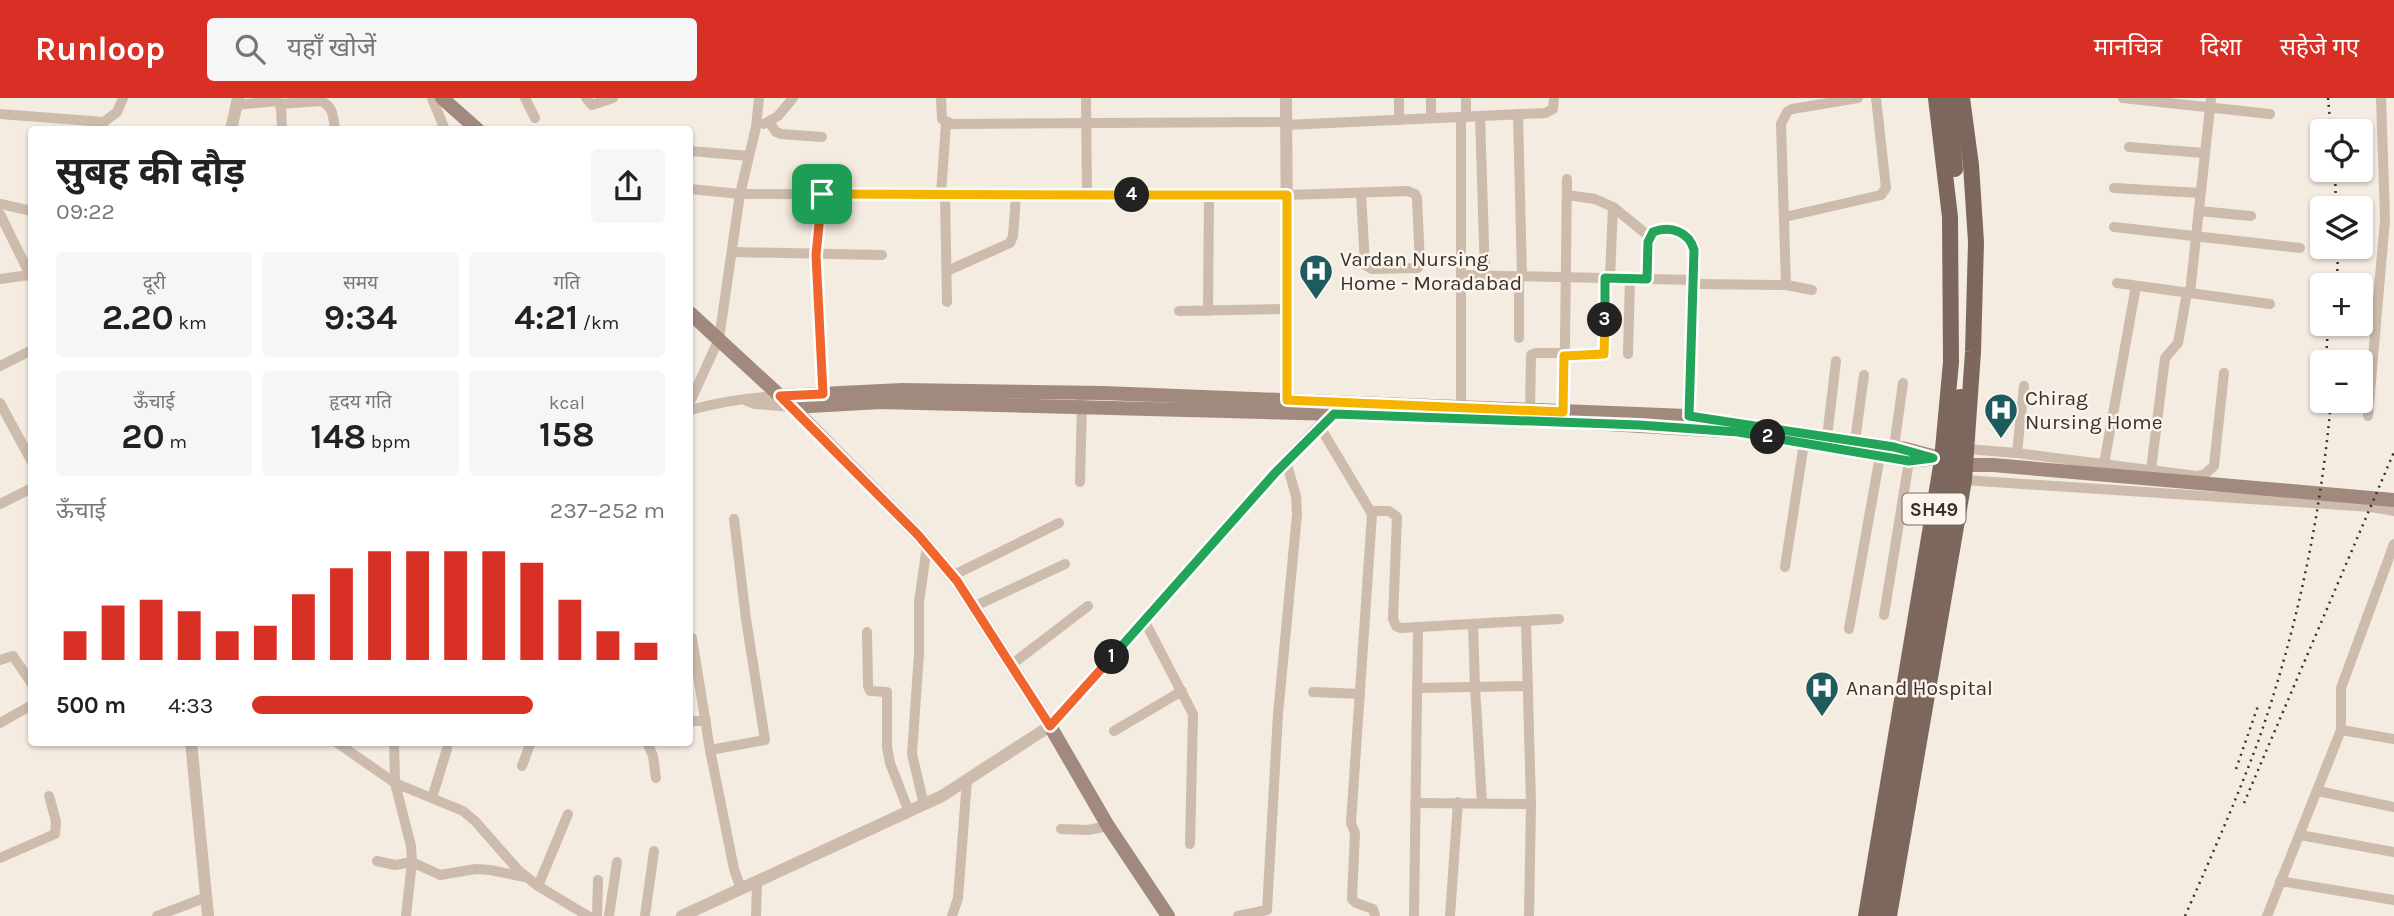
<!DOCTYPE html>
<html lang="hi">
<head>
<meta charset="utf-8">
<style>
	:root { --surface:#fff; --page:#f6f6f6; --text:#222; --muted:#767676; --accent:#d93025 }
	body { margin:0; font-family:Karla,"Noto Sans Devanagari",sans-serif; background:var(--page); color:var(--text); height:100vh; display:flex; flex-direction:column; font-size:26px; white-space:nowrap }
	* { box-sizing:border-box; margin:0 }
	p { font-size:23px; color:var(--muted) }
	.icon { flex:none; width:38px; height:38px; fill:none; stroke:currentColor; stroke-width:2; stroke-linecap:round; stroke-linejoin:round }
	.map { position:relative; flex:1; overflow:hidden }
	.details { position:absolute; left:28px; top:28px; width:665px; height:620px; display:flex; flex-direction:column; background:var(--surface); border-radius:7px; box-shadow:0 2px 5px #0004 }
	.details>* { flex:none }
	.fabs { position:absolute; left:2310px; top:21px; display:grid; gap:14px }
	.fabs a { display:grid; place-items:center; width:63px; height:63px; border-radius:7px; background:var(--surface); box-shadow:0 2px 5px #0004; font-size:35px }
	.pin { position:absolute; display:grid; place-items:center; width:60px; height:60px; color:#fff; margin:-30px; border-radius:14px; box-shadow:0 4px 10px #0006 }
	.km { position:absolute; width:35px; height:35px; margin:-18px; border-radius:50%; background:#222; color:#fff; font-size:19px; line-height:35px; text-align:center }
	.round { display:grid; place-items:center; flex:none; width:74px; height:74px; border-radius:7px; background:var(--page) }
	.summary { display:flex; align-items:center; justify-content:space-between; height:119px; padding:0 28px }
	h1 { font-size:38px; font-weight:700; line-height:52px }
	.stats { display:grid; grid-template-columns:repeat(3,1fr); gap:10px; height:119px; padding:7px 28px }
	.stats div { display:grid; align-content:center; border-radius:7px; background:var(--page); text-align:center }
	.stats b { font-size:35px; font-weight:700 }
	.stats small { font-size:19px; font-weight:400 }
	.stats p { font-size:19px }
	.chart { height:196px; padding:14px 28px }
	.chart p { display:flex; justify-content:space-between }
	.chart svg { width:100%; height:126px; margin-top:7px; stroke:var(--accent); stroke-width:6 }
	ul { padding:0 28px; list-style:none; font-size:23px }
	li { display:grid; grid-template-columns:112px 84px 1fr; align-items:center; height:52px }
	li i { height:18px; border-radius:9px; background:var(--accent) }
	header { display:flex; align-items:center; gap:42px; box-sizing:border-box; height:98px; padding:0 35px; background:var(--accent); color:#fff }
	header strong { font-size:33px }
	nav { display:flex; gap:38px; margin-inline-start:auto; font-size:24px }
	.search { width:490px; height:63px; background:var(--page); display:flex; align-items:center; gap:18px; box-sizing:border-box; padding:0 24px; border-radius:7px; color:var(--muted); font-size:26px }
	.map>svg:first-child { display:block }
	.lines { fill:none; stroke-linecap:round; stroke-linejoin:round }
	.minor { stroke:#cdbbac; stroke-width:10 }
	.tertiary { stroke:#cdbbac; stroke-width:12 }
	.secondary { stroke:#a18a7d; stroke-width:14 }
	.primary { stroke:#7d675c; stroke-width:16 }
	.rail { stroke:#3b302b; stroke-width:2.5; stroke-dasharray:2 5; stroke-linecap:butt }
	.split-1-casing { stroke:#fff; stroke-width:14 }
	.split-2-casing { stroke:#fff; stroke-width:14 }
	.split-3-casing { stroke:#fff; stroke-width:14 }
	.split-4-casing { stroke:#fff; stroke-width:14 }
	.split-5-casing { stroke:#fff; stroke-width:14 }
	.split-1 { stroke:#f0652b; stroke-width:9 }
	.split-2 { stroke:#22a559; stroke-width:9 }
	.split-3 { stroke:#22a559; stroke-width:9 }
	.split-4 { stroke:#f5b400; stroke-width:9 }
	.split-5 { stroke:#f5b400; stroke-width:9 }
	.labels { text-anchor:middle; stroke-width:5; stroke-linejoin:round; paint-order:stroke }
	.shield { fill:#fbf5ee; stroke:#756b66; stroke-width:2 }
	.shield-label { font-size:19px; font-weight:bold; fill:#3b302b }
	.poi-label { font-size:21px; fill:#3b302b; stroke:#fbf5ee; text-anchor:start }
</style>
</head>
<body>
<header>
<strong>Runloop</strong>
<div class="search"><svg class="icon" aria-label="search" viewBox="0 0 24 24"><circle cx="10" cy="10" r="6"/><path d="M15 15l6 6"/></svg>यहाँ खोजें</div>
<nav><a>मानचित्र</a><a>दिशा</a><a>सहेजे गए</a></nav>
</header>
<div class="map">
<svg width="2394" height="818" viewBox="0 0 2394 818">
	<rect width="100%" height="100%" fill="#f4ebe1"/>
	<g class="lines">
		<g class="minor">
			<path d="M 432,0 L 445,32"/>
			<path d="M 525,0 L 535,20"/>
			<path d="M 586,0 L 592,7 L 613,0"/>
			<path d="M 941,0 L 942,21 L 952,26 L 1286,24"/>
			<path d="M 1086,0 L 1087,97"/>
			<path d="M 1399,0 L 1399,22"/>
			<path d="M 1431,0 L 1431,20"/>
			<path d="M 2123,0 L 2270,16"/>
			<path d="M 280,6 L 321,3 C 334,9 333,19 335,32"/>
			<path d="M 236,7 L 278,3 L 281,10 L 282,32"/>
			<path d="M 0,16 L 104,24 L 117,14 L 123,0"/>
			<path d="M 1518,16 L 1522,178"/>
			<path d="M 1480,18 L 1485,177"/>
			<path d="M 1461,19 L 1461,316"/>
			<path d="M 1466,19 L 1466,0"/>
			<path d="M 769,24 L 776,34 L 781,36 L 822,39"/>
			<path d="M 764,26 L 778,18 L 793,0"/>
			<path d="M 1286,27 L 1545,15 L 1553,11 L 1554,0"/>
			<path d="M 2129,49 L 2204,55"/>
			<path d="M 690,53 L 749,58"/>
			<path d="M 2114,90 L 2200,95"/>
			<path d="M 690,91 L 740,96 L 1287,97 L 1408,93 L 1415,96 L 1417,100 L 1420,166 L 1418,170 L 1372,171 L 1365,167 L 1361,95"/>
			<path d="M 822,96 L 816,157 L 823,296"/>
			<path d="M 941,97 L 946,25"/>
			<path d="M 945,97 L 947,204"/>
			<path d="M 1567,97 L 1595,101 L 1613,109 L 1650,139"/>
			<path d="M 0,106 L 32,113"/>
			<path d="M 2199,113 L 2251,118"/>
			<path d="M 0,116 L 32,181"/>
			<path d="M 1785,119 L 1881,97 L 1886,90 L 1876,0"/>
			<path d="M 2114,129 L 2300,150"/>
			<path d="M 732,154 L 882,157"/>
			<path d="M 947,173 L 1010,145 L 1013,138 L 1016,97"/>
			<path d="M 1461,177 L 1694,182"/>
			<path d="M 1610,180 L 1613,109"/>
			<path d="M 0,181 L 29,177"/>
			<path d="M 1647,181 L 1648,144 L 1653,134 C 1663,130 1677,132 1687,137 L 1694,152 L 1689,323"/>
			<path d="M 2117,185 L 2270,206"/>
			<path d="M 1694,186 L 1786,187 L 1812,192"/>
			<path d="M 1786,187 L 1781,26 L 1787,14 L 1792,11 L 1858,0"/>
			<path d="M 2190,195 L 2211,0"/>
			<path d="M 1179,213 L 1287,211"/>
			<path d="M 1208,213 L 1209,97"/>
			<path d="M 1519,240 L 1519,178"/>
			<path d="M 1628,256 L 1630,181"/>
			<path d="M 1565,258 L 1600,257 L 1605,253 L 1605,180"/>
			<path d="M 0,268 L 32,252"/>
			<path d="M 745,302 L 755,306 L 792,309"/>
			<path d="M 690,304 L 719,241 L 740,96 L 756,29 L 759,0"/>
			<path d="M 0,305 L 32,364"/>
			<path d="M 690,312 C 720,304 749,299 781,298"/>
			<path d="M 1530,313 L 1531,257 L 1536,255 L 1565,255"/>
			<path d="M 2368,318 L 2385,121 L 2381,0"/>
			<path d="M 1564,324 L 1567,81"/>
			<path d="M 1320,329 L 1372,416 L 1351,725 L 1355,735 L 1352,801 L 1356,805 L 1373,811 L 1375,818"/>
			<path d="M 1827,339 L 1836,263"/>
			<path d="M 1855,343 L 1864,277"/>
			<path d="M 1894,349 L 1903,285"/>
			<path d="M 1967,351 L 2017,355 L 2197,378 L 2205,376 L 2214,368 L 2224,275"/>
			<path d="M 2017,355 L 2024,288"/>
			<path d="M 2104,366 L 2136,188"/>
			<path d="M 2151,372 L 2165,260 L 2178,245 L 2187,195"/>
			<path d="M 1964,382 L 2371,409 L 2394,413"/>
			<path d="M 1080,384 L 1082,303"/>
			<path d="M 0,406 L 32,390"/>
			<path d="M 1371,413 L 1389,413 L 1397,419 L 1393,521 L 1396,528 L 1401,530 L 1559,521"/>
			<path d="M 1785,469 L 1804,345"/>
			<path d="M 952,478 L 1059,425"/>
			<path d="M 973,509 L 1065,466"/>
			<path d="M 1884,517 L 1909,363"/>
			<path d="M 1144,522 L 1193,616 L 1190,746"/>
			<path d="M 1526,523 L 1531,706 L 1529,818"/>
			<path d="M 1473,526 L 1475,589 L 1482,705"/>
			<path d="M 1849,531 L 1880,358"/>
			<path d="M 867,534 L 868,588 L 870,593 L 887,594 L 887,649 L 890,665 L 909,714"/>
			<path d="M 692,540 L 710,652 L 734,771 L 741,791"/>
			<path d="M 0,562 L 13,558 L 32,586"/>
			<path d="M 1011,567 L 1088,508"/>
			<path d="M 1417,590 L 1528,588"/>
			<path d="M 1313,594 L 1360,596"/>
			<path d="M 690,623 L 706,623"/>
			<path d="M 0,625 L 32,607"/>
			<path d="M 2341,632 L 2394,641"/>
			<path d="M 1114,633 L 1182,593"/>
			<path d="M 336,644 L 395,685 L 463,713 L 475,723 L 519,773 L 538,788 L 588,818"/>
			<path d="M 394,644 L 395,685 L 411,748 L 412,764 L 406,818"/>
			<path d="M 647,644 L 653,658 L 656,680"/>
			<path d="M 710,652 L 765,642 L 746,521 L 734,421"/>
			<path d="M 522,668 L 531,644"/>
			<path d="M 2318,693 L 2394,709"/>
			<path d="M 432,700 L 447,651"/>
			<path d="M 1415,705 L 1531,706"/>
			<path d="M 924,707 L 912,656 L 919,556 L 919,504 L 927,448"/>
			<path d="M 1061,731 L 1088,732 L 1108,728"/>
			<path d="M 2300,737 L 2394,754"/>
			<path d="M 0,760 L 55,736 L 56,723 L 49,698"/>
			<path d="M 377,763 L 395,767 L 412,764 L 440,777 L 476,771 L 490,772 L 525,779"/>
			<path d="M 2280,783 L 2394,802"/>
			<path d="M 538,788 L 568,716"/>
			<path d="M 157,818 L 207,799"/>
			<path d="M 597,818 L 598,782"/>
			<path d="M 609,818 L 617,764"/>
			<path d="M 645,818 L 654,753"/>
			<path d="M 756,818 L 757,784"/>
			<path d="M 952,818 L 958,800 L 967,682"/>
			<path d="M 1238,818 L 1267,812 L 1278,616 L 1297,416 L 1296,398 L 1286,363"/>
			<path d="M 1414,818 L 1418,529"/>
			<path d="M 1450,818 L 1458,704"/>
			<path d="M 2267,818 L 2341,632 L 2341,590 L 2394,446"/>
		</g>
		<g class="tertiary">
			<path d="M 1286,0 L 1288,309"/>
			<path d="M 231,32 L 238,0"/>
			<path d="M 191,644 L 208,818"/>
			<path d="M 682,818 L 942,698 L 1050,628 L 1274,375 L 1337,310"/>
		</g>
		<g class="secondary">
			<path d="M 442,0 L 478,32"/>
			<path d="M 690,215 L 792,309 L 918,437 L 957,483 L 1050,628 L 1108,728 L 1168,818"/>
			<path d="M 781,298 L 902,292 L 1103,295 L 1687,318 L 1906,351 L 1966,367 L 1993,367 L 2394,402"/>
			<path d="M 792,309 L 881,304 L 1455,319"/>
			<path d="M 1591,325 L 1741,334"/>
			<path d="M 1779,340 L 1909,363 L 1928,361"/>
		</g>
		<g class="primary">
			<path d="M 1948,0 L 1955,71"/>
			<path d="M 1866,818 L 1942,362 L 1951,264 L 1950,119 L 1936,0"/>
			<path d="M 1879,818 L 1952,372 L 1960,299"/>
			<path d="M 1889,818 L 1964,382 L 1973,254 L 1976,144 L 1971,67 L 1962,0"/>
		</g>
		<g class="rail">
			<path d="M 2328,0 L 2331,33"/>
			<path d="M 2335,72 L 2336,110"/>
			<path d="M 2337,187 L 2338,149"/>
			<path d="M 2326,264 L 2328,226"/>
			<path d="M 2236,671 L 2259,605"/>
			<path d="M 2244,705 L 2394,354"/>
			<path d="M 2185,818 C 2211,759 2237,701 2259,641 C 2297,532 2321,417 2331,303"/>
		</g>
	</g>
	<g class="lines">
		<g class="split-1-casing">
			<path id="split-1" d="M 822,96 L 816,157 L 823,296 L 780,298 L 918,437 L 957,483 L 1050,628 L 1112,559"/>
		</g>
		<g class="split-2-casing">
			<path id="split-2" d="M 1112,559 L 1275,375 L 1334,316 L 1639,327 L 1738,334 L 1768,339"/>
		</g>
		<g class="split-3-casing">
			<path id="split-3" d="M 1605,222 L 1605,180 L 1647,181 L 1648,144 L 1653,134 C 1671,127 1689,134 1694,152 L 1689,318 L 1894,349 L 1933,360 L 1909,363 L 1768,339"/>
		</g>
		<g class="split-4-casing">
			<path id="split-4" d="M 1132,97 L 1287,97 L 1287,302 L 1563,314 L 1564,258 L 1604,256 L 1605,222"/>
		</g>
		<g class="split-5-casing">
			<path id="split-5" d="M 822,96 L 1132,97"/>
		</g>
		<use href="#split-1" class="split-1"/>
		<use href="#split-2" class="split-2"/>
		<use href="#split-3" class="split-3"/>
		<use href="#split-4" class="split-4"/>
		<use href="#split-5" class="split-5"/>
	</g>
	<defs>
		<g id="hospital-pin" transform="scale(1.75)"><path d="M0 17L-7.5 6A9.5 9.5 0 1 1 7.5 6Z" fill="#1f5a5e" stroke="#fbf5ee"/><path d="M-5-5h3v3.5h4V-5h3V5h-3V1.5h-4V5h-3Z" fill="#fff"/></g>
	</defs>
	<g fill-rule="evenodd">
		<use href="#hospital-pin" x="1316" y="173"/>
		<use href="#hospital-pin" x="2001" y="312"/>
		<use href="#hospital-pin" x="1822" y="590"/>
	</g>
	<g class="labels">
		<rect class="shield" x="1902.5" y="395.5" width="63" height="31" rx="5"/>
		<g class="shield-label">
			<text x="1934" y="418">SH49</text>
		</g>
		<g class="poi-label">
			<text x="1340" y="168">Vardan Nursing<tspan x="1340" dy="24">Home - Moradabad</tspan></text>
			<text x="2025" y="307">Chirag<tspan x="2025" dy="24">Nursing Home</tspan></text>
			<text x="1846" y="597">Anand Hospital</text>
		</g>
	</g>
</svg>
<div class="fabs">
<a><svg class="icon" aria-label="locate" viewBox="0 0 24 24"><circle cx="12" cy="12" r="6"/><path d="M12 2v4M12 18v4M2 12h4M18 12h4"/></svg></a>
<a><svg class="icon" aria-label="layers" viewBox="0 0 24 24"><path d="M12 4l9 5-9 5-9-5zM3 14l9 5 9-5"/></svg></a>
<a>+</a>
<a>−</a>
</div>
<div class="pin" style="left:822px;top:96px;background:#1e9e55"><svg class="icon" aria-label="arrive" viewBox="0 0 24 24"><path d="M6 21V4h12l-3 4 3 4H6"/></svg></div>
<b class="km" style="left:1112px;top:559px">1</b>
<b class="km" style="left:1768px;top:339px">2</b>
<b class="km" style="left:1605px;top:222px">3</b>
<b class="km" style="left:1132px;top:97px">4</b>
<section class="details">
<div class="summary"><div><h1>सुबह की दौड़</h1><p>09:22</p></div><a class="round"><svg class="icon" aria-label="share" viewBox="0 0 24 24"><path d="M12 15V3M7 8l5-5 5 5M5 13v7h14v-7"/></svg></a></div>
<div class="stats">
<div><p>दूरी</p><b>2.20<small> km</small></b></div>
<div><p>समय</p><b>9:34</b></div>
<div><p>गति</p><b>4:21<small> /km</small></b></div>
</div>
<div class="stats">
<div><p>ऊँचाई</p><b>20<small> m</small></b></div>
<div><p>हृदय गति</p><b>148<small> bpm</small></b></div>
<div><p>kcal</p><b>158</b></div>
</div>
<div class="chart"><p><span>ऊँचाई</span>237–252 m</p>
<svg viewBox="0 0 160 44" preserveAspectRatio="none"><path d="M5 44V34M15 44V25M25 44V23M35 44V27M45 44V34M55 44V32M65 44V21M75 44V12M85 44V6M95 44V6M105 44V6M115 44V6M125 44V10M135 44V23M145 44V34M155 44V38"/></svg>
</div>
<ul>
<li><b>500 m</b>4:33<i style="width:68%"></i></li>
</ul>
</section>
</div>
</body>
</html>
